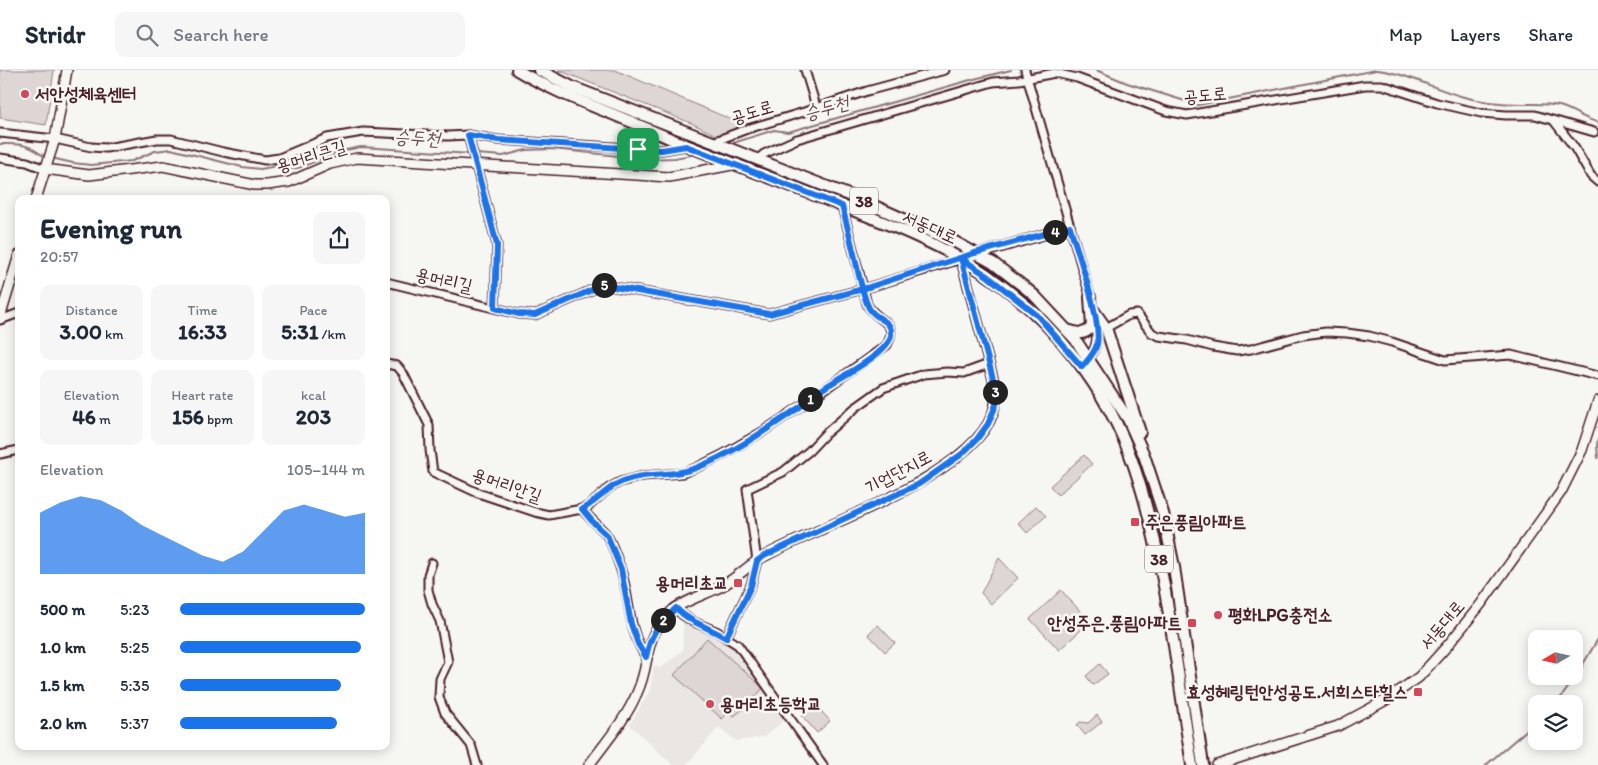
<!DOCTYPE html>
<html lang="en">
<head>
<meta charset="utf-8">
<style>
	:root { --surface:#fff; --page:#f6f6f7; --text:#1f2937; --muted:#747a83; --line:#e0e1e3; --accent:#1a73e8 }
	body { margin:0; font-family:Itim,"Poor Story",sans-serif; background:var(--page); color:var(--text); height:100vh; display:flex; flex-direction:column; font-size:19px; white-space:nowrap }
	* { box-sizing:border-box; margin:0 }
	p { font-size:16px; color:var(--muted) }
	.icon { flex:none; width:28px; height:28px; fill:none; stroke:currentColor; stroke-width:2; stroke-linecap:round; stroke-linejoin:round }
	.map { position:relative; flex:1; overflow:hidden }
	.side { position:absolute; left:15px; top:125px; width:375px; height:555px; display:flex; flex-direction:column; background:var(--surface); border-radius:10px; box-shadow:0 2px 12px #0003 }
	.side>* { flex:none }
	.needle { width:32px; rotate:261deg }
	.controls { position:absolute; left:1528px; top:560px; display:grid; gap:10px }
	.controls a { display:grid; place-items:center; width:55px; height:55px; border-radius:10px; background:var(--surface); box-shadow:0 2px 12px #0003; font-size:25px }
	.pin { position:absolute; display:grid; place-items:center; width:42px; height:42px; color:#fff; margin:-21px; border-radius:10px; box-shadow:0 2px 8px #0006 }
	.km { position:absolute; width:25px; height:25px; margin:-12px; border-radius:50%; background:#222; color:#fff; font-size:14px; line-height:25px; text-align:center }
	.round { display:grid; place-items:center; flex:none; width:52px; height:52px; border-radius:10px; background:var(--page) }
	.head { display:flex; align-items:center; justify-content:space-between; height:85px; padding:0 25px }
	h1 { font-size:28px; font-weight:800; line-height:38px }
	.figures { display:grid; grid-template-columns:repeat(3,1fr); gap:8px; height:85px; padding:5px 25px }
	.figures div { display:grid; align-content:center; border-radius:10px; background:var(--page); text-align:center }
	.figures b { font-size:21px; font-weight:800 }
	.figures small { font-size:14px; font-weight:400 }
	.figures p { font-size:14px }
	.chart { height:140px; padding:10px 25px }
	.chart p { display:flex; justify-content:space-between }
	.chart svg { width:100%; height:90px; margin-top:5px; fill:var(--accent); opacity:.7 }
	ul { padding:0 25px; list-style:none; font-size:16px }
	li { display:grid; grid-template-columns:80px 60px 1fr; align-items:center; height:38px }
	li i { height:12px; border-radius:6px; background:var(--accent) }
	header { display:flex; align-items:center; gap:30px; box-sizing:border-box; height:70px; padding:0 25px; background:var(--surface); border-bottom:1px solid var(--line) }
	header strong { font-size:24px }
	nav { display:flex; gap:28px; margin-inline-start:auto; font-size:18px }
	.search { width:350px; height:45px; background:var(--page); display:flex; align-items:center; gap:12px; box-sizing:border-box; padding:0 18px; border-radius:10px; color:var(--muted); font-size:19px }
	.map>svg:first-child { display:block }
	.built { fill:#e9e6e3 }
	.green { fill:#ddd6d5; stroke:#947a80 }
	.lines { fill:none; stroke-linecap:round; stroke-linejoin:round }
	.stream { stroke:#8e747a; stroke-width:2 }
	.minor-casing { stroke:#4a1f2b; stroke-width:11 }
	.tertiary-casing { stroke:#4a1f2b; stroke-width:12 }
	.primary-casing { stroke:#4a1f2b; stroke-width:14 }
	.minor { stroke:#f6f6f2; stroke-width:7 }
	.tertiary { stroke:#f6f6f2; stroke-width:9 }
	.primary { stroke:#f6f6f2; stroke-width:10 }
	.route-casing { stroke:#fff; stroke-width:10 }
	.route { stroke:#1a73e8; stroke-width:6 }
	.poi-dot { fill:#d1495b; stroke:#f6f6f2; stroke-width:2 }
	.labels { text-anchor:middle; stroke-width:5; stroke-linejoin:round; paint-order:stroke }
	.shield { fill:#f6f6f2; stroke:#7e6067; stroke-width:1 }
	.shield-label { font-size:16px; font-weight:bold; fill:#4a1f2b }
	.poi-label { font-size:18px; font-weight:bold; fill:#4a1f2b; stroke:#f6f6f2; text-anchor:start }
	.street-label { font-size:18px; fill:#4a1f2b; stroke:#f6f6f2 }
	.water-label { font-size:19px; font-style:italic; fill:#6c4a52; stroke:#f6f6f2 }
</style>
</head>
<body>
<header>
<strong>Stridr</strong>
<div class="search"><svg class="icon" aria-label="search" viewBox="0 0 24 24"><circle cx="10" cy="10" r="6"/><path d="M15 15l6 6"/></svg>Search here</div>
<nav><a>Map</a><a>Layers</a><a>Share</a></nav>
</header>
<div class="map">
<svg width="1598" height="695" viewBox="0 0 1598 695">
	<rect width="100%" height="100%" fill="#f6f6f2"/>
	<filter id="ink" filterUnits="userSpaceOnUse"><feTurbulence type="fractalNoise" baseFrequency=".02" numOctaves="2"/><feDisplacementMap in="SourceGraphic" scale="10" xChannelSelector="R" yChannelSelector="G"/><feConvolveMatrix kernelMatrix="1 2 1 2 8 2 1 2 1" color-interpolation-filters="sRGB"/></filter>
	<g filter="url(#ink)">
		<path class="built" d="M 683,547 L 699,561 L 715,565 L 739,581 L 788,647 L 764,667 L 736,671 L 719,657 L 686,695 L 673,695 L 630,655 L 650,620 L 654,596 L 661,598 L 683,580 Z"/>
		<g class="green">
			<path d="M 0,0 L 54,0 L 46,55 L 0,48 Z"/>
			<path d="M 558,0 L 615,0 L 744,55 L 718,66 L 691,53 Z"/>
			<path d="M 1084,385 L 1092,394 L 1058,425 L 1050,416 Z"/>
			<path d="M 1036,436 L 1046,446 L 1027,463 L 1018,453 Z"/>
			<path d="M 999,488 L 1018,508 L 991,534 L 981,523 Z"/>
			<path d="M 1061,520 L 1090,552 L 1059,580 L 1030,549 Z"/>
			<path d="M 878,555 L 895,573 L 885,582 L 868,564 Z"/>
			<path d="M 707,568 L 763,618 L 746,637 L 734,646 L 729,642 L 722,649 L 674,605 Z"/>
			<path d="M 1100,594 L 1108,604 L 1093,615 L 1086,606 Z"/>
			<path d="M 815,634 L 830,651 L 817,663 L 802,646 Z"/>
			<path d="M 1097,645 L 1102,652 L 1085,665 L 1077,655 L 1080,652 L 1088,653 Z"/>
		</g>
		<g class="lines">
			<g class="stream">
				<path d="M 1096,0 L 1127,13 L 1198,35 L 1376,0"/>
				<path d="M 1376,0 C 1407,3 1434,19 1464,27 C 1482,32 1502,34 1521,34 C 1534,34 1547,33 1559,36 C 1573,39 1584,50 1598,52"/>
				<path d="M 0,74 C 11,74 23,73 33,79 C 38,82 40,85 47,87"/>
				<path d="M 730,74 L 774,60 L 788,62 L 974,9 L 1011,0"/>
				<path d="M 476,84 L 503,86 L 526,80 L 553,79 L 647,89 L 675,88 L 697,84"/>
				<path d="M 51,88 L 73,93 L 91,95 L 132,91 L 155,81 L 171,79 L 242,97 L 261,99 L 281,95 L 292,99 L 301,97 L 341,81 L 361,77 L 471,84"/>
				<path d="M 1598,369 L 1597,375 L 1598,388"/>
				<path d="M 1556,634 L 1573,611 L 1598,569"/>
				<path d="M 1486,695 L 1536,652"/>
			</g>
			<g class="minor-casing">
				<g id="minor">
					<path d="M 805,0 L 815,33"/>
					<path d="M 1025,0 L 1091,229"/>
					<path d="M 1554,51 L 1574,77 L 1591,106 L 1598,112"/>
					<path d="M 0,63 L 55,69 L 91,77 L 106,78 L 157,69 L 171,69 L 223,82 L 265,90 L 279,88 L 327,68 L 363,62 L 448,66 L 468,65 L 498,70 L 662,80 L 686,76"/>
					<path d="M 468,65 L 497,175 L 495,238"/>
					<path d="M 713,72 L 747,59 L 804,42 L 867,21 L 945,0"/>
					<path d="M 0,88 L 27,92 L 45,99"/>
					<path d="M 757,90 L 764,84 L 797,69 L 993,12 L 1019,10 L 1055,3 L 1077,8 L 1166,41 L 1187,45 L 1365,15 L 1382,15 L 1437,33 L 1481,43 L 1506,45 L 1535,45 L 1594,62"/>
					<path d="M 386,212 L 519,244 L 535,245 L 603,215 L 769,244 L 863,219 L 961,189"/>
					<path d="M 0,250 L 19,243"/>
					<path d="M 1106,258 L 1129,245 L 1137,244 L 1152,263 L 1159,266 L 1187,270 L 1213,277 L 1237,281 L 1251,279 L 1303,265 L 1326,262 L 1347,263 L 1369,266 L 1392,272 L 1445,290 L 1511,285 L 1598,306"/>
					<path d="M 1086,293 C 1098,278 1098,267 1095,250"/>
					<path d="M 386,294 L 397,296 L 403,303 L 429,355 L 430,380 L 433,402 L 478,423 L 535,442 L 549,445 L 582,439 L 589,436 L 609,418 L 620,412 L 643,406 L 683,403 L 698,397 L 722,385 L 762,362 L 801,336 L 887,275 C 900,249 875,252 867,234 L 842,136"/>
					<path d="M 0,384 L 19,380"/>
					<path d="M 582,439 C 590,449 599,456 606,464 C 611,471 618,491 621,500 C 631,531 627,559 646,587"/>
					<path d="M 432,493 L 428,505 L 428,520 L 432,534 L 440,551 L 448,592 L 440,609 L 439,627 L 445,643 L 471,675 L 477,695"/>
					<path d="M 675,538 L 683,545 L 694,552 L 716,561 L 738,575 L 823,695"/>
					<path d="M 726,568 L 751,515 L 757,491 L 747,419 L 783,402 L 809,381 L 825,364 L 855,338 L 883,318 L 924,304 L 947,302 L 964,303 L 989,294"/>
				</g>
			</g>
			<g class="tertiary-casing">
				<g id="tertiary">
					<path d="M 45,99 L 89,105 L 163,96 L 255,115 L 267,115 L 289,112 L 330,94 L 357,88 L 669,107 L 737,94"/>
					<path d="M 36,129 L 55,69 L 67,0"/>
					<path d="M 0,248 L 19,185"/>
					<path d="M 589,695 C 606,672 626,649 637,623 C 653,588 640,569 674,539 C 684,531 709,523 722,516 C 737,508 749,494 765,486 C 820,455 984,403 995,335 C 996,329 995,322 995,316 L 961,189 L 1070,157"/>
					<path d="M 1217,695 L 1338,656 L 1388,629 L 1419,607 L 1448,575 L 1481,534 L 1561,422 L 1582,380 L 1598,331"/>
				</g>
			</g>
			<g class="primary-casing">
				<g id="primary">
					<path d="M 517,0 C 554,22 594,36 634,53 C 653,61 673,70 693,78 C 742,97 792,116 842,136 C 891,155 943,175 987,205 C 1054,251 1108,319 1134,396 C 1166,491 1176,596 1192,695"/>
					<path d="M 539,0 L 572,17 L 861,130 L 957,173 L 993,193 L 1023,216 L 1035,226 L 1075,269 L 1128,349 L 1144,385 L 1163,443 L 1174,497 L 1203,695"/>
					<path d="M 1094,241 L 1106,258 L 1140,362"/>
					<path d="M 1067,260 C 1078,263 1083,266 1092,257 L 1090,227"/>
				</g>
			</g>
			<use href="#minor" class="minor"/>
			<use href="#tertiary" class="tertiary"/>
			<use href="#primary" class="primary"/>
		</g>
	</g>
	<g class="lines" filter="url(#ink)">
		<g class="route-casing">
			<path id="route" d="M 638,79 L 662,80 L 686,76 L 842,136 C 848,159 854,182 859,206 C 862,216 864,229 869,238 C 875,250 893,249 891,265 C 890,282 841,307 827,316 C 818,322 809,330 800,337 C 769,358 732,384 696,398 C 671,408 643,401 619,413 C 605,419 596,433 582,439 L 592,451 L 607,465 L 621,499 L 631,554 L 638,574 L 646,587 C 651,562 658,556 676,538 C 690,553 709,557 726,568 L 751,516 L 757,491 L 764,486 L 919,414 L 962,384 L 977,369 L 988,354 L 996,335 L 995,316 L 961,188 L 986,205 L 1037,245 L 1082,297 C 1088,290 1095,283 1097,274 C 1102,251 1078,183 1070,157 L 975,183 L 863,219 L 769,244 L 603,215 L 535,245 L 519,244 L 495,238 L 497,175 L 468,65 L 498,70 L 638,79"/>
		</g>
		<use href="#route" class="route"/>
	</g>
	<g class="poi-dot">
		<circle cx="25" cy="24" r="5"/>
		<rect x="1130" y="447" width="10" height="10" rx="2.5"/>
		<rect x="733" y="508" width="10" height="10" rx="2.5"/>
		<circle cx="1218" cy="545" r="5"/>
		<rect x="1187" y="548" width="10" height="10" rx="2.5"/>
		<rect x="1413" y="617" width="10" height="10" rx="2.5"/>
		<circle cx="710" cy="634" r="5"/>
	</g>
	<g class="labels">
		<g class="shield">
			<rect x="850" y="117.5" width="28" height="27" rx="4"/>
			<rect x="1145" y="475.5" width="28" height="27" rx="4"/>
		</g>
		<g class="shield-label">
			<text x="864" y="137">38</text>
			<text x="1159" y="495">38</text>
		</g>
		<g class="poi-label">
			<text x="35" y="30">서안성체육센터</text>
			<text x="1145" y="458">주은풍림아파트</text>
			<text x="728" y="519" text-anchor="end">용머리초교</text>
			<text x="1228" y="551">평화LPG충전소</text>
			<text x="1182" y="559" text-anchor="end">안성주은.풍림아파트</text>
			<text x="1408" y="628" text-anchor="end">효성헤링턴안성공도.서희스타힐스</text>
			<text x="720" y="640">용머리초등학교</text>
		</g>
		<g class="street-label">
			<text transform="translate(1205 25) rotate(-5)" y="6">공도로</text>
			<text transform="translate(752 42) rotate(-17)" y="6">공도로</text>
			<text transform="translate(311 86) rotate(-17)" y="6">용머리큰길</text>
			<text transform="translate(930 157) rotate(24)" y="6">서동대로</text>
			<text transform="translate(444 210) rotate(13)" y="6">용머리길</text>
			<text transform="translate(898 402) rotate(-28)" y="6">기업단지로</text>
			<text transform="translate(507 415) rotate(19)" y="6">용머리안길</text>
			<text transform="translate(1442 555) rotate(-50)" y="6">서동대로</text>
		</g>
		<g class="water-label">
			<text transform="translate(826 37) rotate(-15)" y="7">승두천</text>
			<text transform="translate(417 67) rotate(4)" y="7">승두천</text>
		</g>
	</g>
</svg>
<div class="controls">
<a><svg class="needle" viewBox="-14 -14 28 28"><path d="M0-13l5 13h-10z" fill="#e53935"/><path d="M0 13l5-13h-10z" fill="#747a83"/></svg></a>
<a><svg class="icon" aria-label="layers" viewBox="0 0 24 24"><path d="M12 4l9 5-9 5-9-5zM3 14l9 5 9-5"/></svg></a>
</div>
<div class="pin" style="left:638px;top:79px;background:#1e9e55"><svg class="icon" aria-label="arrive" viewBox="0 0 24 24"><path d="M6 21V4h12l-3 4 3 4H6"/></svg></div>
<b class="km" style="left:810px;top:329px">1</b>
<b class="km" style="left:663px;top:550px">2</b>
<b class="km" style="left:995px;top:322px">3</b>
<b class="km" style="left:1055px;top:162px">4</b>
<b class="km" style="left:604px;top:215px">5</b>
<section class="side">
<div class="head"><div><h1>Evening run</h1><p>20:57</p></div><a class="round"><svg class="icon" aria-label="share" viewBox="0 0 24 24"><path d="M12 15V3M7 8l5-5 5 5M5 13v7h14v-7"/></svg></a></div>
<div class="figures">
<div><p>Distance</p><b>3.00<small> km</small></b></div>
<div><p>Time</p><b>16:33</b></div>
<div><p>Pace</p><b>5:31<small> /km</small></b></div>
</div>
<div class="figures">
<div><p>Elevation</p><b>46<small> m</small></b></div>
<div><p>Heart rate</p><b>156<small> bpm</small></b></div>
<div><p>kcal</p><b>203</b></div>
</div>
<div class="chart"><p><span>Elevation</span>105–144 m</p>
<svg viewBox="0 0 160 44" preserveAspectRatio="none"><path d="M0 44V14L10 9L20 6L30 8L40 13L50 20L60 25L70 30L80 35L90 38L100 33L110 23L120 13L130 10L140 13L150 16L160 14V44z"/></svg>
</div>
<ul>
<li><b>500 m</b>5:23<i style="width:100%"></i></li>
<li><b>1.0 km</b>5:25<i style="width:98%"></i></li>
<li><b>1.5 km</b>5:35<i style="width:87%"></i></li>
<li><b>2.0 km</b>5:37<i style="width:85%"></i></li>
</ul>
</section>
</div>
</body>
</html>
